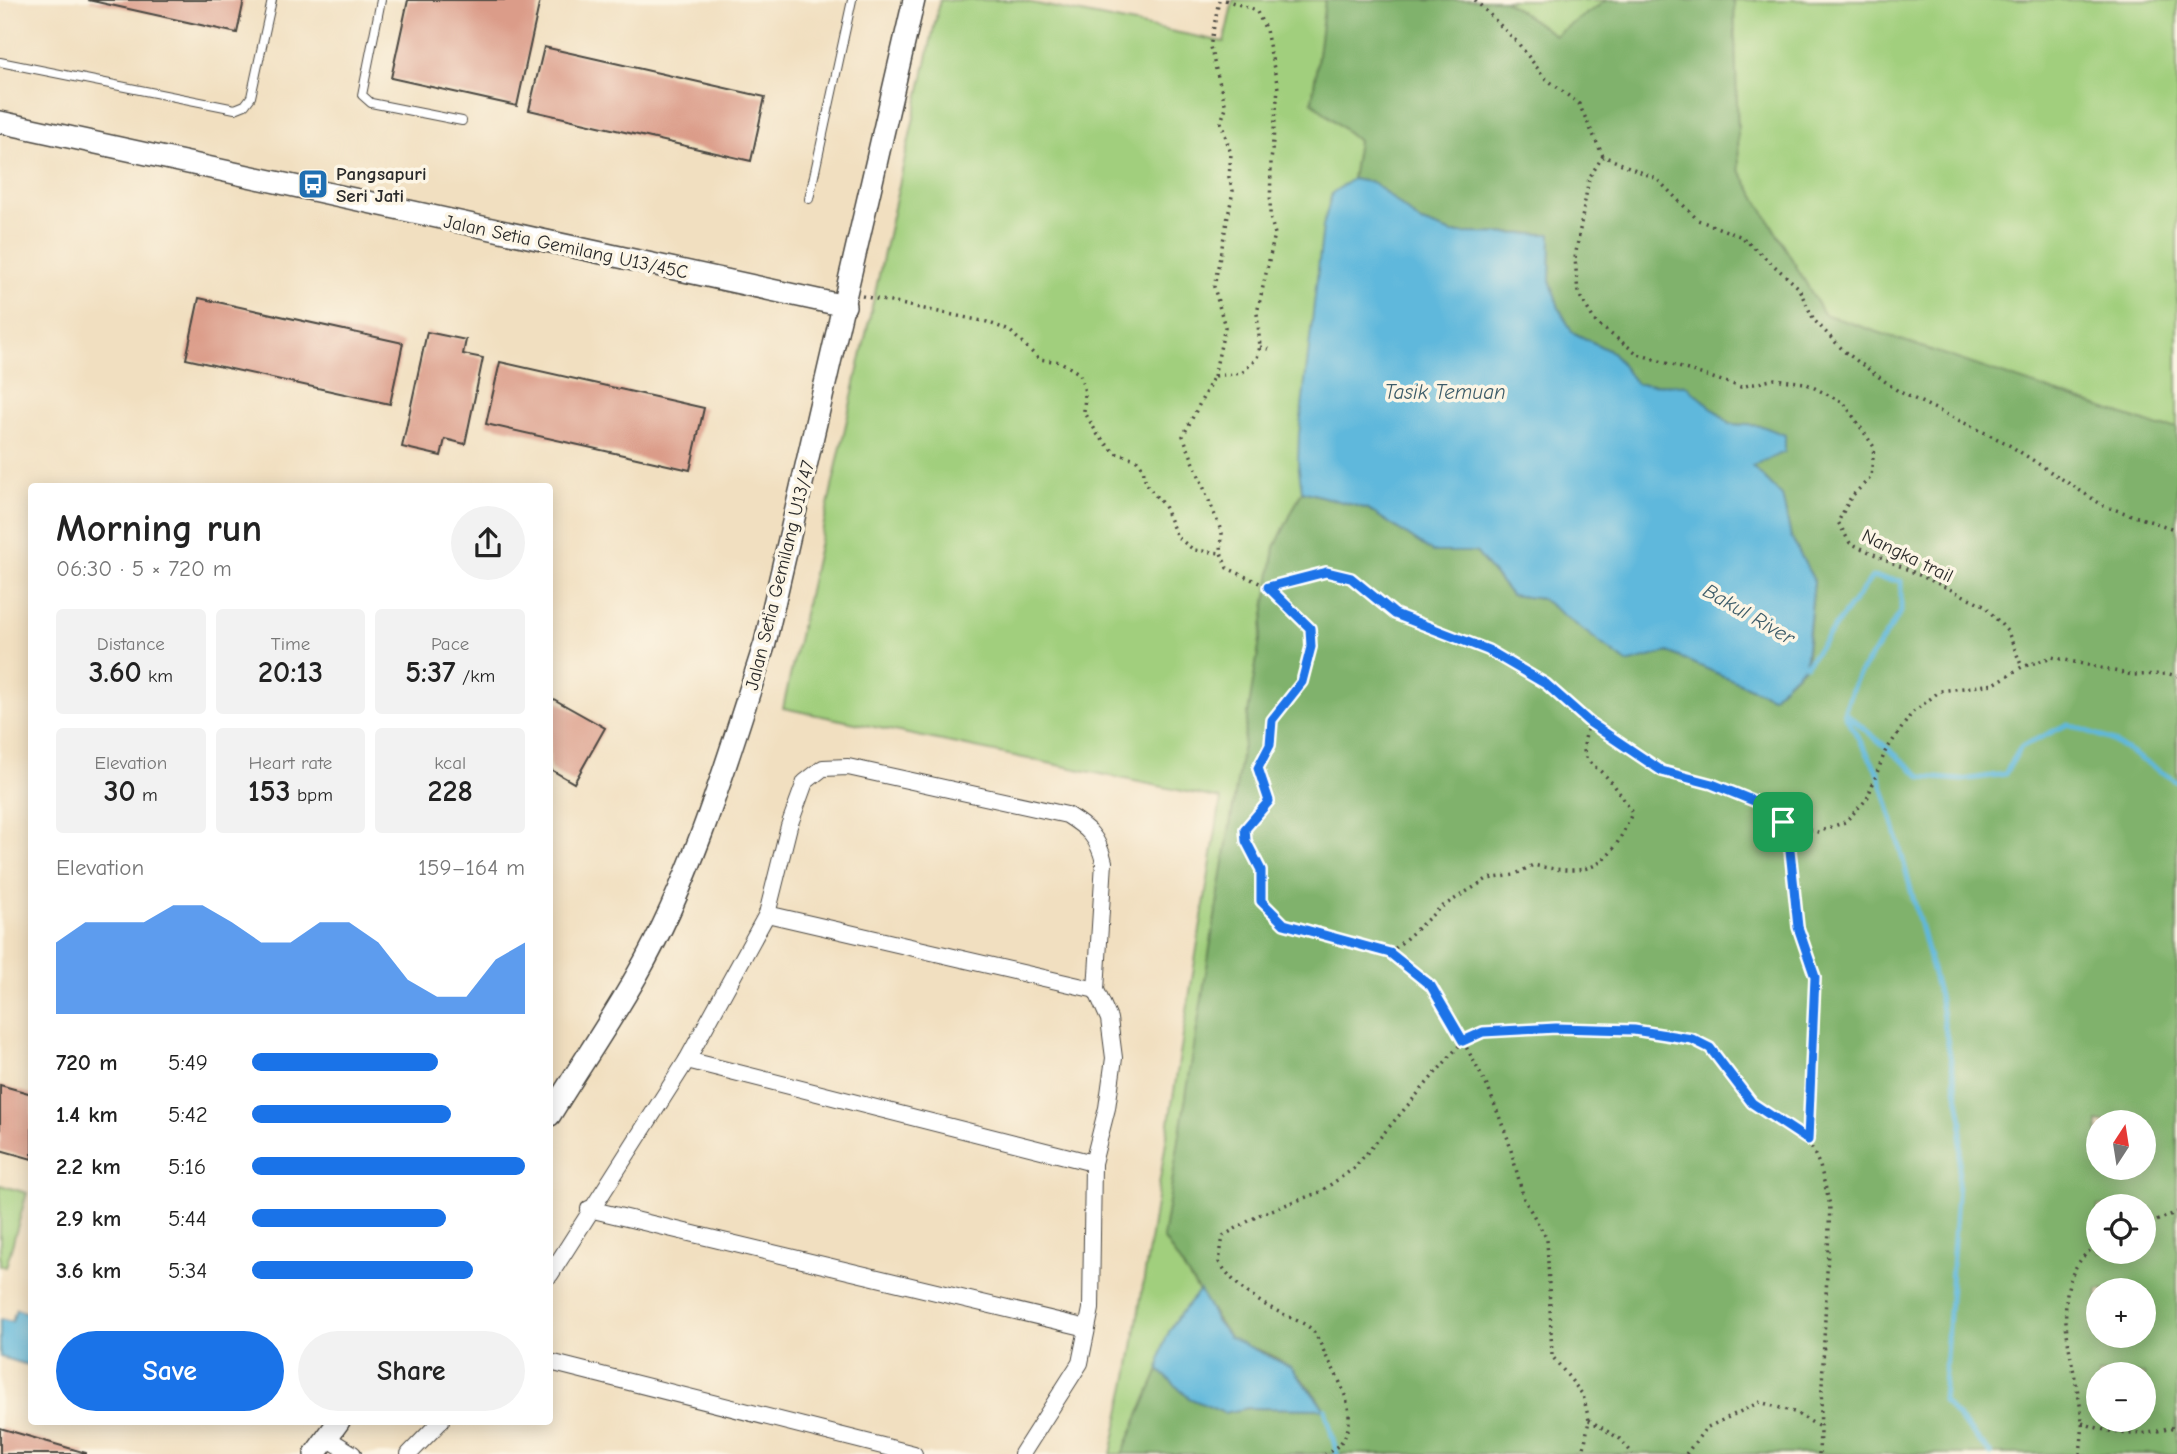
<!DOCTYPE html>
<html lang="en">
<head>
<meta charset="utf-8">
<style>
	:root { --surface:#fff; --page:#f2f2f2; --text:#222; --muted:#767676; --accent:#1a73e8 }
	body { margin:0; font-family:"Comic Neue",sans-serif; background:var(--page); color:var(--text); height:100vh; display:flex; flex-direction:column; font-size:26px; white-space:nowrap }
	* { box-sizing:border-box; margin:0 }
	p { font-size:23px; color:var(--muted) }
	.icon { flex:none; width:38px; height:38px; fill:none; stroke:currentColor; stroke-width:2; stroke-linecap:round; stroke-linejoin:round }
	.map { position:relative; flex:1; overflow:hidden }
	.panel { position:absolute; left:28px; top:483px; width:525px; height:942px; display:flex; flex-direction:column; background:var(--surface); border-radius:7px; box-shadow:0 4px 18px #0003 }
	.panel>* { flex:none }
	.needle { width:46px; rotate:12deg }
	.controls { position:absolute; left:2086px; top:1110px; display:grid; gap:14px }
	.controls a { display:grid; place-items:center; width:70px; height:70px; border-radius:50%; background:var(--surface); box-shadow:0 4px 18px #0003; font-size:35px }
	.pin { position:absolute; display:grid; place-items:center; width:60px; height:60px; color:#fff; margin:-30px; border-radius:14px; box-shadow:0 4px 10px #0006 }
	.round { display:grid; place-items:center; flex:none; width:74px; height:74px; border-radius:37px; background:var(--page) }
	.summary { display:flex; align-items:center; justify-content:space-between; height:119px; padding:0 28px }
	h1 { font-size:38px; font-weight:700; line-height:52px }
	.stats { display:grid; grid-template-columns:repeat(3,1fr); gap:10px; height:119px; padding:7px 28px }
	.stats div { display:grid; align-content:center; border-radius:7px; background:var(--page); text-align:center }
	.stats b { font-size:30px; font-weight:700 }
	.stats small { font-size:19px; font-weight:400 }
	.stats p { font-size:19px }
	.chart { height:196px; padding:14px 28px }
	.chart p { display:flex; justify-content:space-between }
	.chart svg { width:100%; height:126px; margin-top:7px; fill:var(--accent); opacity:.7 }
	.action { display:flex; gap:14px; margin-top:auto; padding:14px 28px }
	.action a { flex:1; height:80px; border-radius:42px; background:var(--accent); color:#fff; font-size:28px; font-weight:700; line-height:80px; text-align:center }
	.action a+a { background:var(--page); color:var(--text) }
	ul { padding:0 28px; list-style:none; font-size:23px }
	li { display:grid; grid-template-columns:112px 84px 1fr; align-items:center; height:52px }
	li i { height:18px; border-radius:9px; background:var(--accent) }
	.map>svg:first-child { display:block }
	.green { fill:#a1cf7d; stroke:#667d54; stroke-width:2; fill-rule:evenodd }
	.forest { fill:#80b26c; stroke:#566e4c; stroke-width:2; fill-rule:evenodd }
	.water { fill:#5eb8dc; stroke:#447284; stroke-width:2 }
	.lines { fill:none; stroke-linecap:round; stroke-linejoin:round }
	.stream { stroke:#5eb8dc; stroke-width:5 }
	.building { fill:#db9c89 }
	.lane-casing { stroke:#494641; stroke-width:10 }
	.street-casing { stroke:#494641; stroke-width:18 }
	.secondary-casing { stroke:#494641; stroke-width:24 }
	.path { stroke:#494641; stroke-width:3.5; stroke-dasharray:2 5; stroke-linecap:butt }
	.lane { stroke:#fff; stroke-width:8 }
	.street { stroke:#fff; stroke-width:16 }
	.secondary { stroke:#fff; stroke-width:21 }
	.route-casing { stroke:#fff; stroke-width:14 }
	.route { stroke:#1a73e8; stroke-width:9 }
	.labels { text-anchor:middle; stroke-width:7; stroke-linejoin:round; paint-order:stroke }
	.poi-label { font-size:19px; font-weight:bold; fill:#2b2b2b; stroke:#fcf5e5; text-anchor:start }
	.street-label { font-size:19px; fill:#2b2b2b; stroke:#fcf5e5 }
	.water-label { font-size:21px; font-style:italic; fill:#3d5c69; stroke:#fcf5e5 }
</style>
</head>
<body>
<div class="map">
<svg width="2177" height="1454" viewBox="0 0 2177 1454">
	<rect width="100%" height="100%" fill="#fcf5e5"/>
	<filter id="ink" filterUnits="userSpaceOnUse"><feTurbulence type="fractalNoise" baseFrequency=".0143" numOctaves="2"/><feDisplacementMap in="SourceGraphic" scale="14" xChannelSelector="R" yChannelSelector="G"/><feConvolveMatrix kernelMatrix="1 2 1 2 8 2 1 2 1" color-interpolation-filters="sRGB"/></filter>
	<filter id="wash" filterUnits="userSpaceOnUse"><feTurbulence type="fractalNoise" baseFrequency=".00686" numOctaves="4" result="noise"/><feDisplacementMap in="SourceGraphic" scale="28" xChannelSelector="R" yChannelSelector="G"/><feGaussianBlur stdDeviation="1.57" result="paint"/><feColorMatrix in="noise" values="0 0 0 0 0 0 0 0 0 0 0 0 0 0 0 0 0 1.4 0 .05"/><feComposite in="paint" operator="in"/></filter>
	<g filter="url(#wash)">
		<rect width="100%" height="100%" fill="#f1dfc0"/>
		<g class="green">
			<path d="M 940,0 L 1017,0 L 1224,42 L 1233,0 L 2177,0 L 2177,1454 L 1111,1454 L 1129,1372 L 1221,799 L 783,708 ZM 2098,1122 L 2144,1122 L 2144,1167 L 2098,1167 ZM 2098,1206 L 2144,1206 L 2144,1251 L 2098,1251 ZM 2098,1290 L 2144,1290 L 2144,1335 L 2098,1335 ZM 2098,1374 L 2144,1374 L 2144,1419 L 2098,1419 Z"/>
			<path d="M 0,1185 L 27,1193 L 6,1267 L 0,1265 Z"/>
		</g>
		<path class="forest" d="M 1325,0 L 1504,0 L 1555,35 L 1607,0 L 1730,0 L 1734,2 L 1739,169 L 1824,314 L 2159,427 L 2177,427 L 2177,1454 L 1122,1454 L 1159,1370 L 1189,1398 L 1224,1413 L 1248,1408 L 1324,1409 C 1311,1387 1293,1366 1269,1354 C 1255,1348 1242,1346 1229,1337 L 1163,1238 L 1275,547 L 1302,491 L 1368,509 L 1433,552 L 1476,552 L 1511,595 L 1542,599 L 1627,662 L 1668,652 L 1772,697 L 1806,665 L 1814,581 L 1791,537 L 1782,496 L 1752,466 L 1762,426 L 1730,424 L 1686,385 L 1636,384 L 1612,352 L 1572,332 L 1559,308 L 1550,280 L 1551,234 L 1452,233 L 1419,221 L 1374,183 L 1352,179 L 1358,141 L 1312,102 ZM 2098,1122 L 2144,1122 L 2144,1167 L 2098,1167 ZM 2098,1206 L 2144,1206 L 2144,1251 L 2098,1251 ZM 2098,1290 L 2144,1290 L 2144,1335 L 2098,1335 ZM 2098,1374 L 2144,1374 L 2144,1419 L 2098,1419 Z"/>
		<g class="water">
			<path d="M 1352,179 L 1374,183 L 1419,221 L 1452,233 L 1551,234 L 1550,280 L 1559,308 L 1572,332 L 1612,352 L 1636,384 L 1686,385 L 1730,424 L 1762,426 L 1785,435 L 1785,452 L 1752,466 L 1782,496 L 1791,537 L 1814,581 L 1805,665 L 1772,697 L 1668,652 L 1627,663 L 1542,599 L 1511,595 L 1476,552 L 1433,552 L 1368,509 L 1302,491 L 1298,463 L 1299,434 L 1323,226 L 1332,193 Z"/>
			<path d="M 1200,1291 L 1215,1319 L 1229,1337 L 1291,1367 L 1325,1409 L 1248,1408 L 1224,1413 L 1189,1398 L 1159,1370 C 1161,1335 1177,1316 1200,1291 Z"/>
			<path d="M 16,1309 L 31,1314 L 31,1366 L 0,1357 L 0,1319 L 12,1322 Z"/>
		</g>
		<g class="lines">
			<g class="stream">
				<path d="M 1800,662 L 1806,665 L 1872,577 L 1901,581 L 1901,612 L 1856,679 L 1844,712 L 1922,777 L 1962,780 L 2005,774 L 2021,747 L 2068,724 L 2111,740 L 2177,782"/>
				<path d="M 1845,715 L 1878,772 L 1893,822 L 1940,1000 L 1962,1121 L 1943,1401 L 1991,1454"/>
				<path d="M 1325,1409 L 1337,1454"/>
			</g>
		</g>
		<g id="blocks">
			<g class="building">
				<path d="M 88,0 L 244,0 L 237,33 Z"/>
				<path d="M 408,0 L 540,0 L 517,106 L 391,78 Z"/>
				<path d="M 544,47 L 765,97 L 751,161 L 529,110 Z"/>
				<path d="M 199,298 L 403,343 L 390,404 L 186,359 Z"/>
				<path d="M 427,332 L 466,340 L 463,354 L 483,358 L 465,444 L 445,439 L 441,456 L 402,447 Z"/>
				<path d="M 500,362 L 704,408 L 690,470 L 486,424 Z"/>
				<path d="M 550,697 L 605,728 L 574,783 L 550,769 Z"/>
				<path d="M 0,1085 L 32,1094 L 32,1159 L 0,1150 Z"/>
				<path d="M 0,1428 L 86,1453 L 86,1454 L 0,1454 Z"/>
			</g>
		</g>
	</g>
	<g filter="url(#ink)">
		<use href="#blocks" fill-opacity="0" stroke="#494641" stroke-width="2"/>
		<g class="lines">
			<g class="lane-casing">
				<g id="lane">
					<path d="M 381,0 L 362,95 L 371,103 L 462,121"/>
					<path d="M 0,62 L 235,109 L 245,105 L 251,97 L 272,0"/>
					<path d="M 809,199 L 852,0"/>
				</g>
			</g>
			<g class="street-casing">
				<g id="street">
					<path d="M 767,914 L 1096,990"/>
					<path d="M 687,1060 L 1093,1163"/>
					<path d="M 589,1209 L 1087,1328"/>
					<path d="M 550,1275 L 687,1060 L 767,914 L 789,826 L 805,782 L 823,768 L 848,767 L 1067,815 C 1088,828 1098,837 1104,862 L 1096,990 L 1109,1019 L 1114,1058 L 1107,1108 L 1093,1163 L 1091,1309 L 1080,1363 L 1022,1454"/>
					<path d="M 550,1362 L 914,1454"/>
					<path d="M 327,1438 L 353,1454"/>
					<path d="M 409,1454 L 441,1421"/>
				</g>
			</g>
			<g class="secondary-casing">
				<g id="secondary">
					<path d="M 0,122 L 845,306"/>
					<path d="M 550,1115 C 578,1069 610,1023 637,975 C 695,873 729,755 765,643 L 914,0"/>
					<path d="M 315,1454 L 339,1421"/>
				</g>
			</g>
			<g class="path">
				<path d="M 1225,0 L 1256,10 L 1266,30 L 1278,88 L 1271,162 L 1270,217 L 1275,234 L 1257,313 L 1260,347 L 1257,358 L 1242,373 L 1214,376 L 1183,436 L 1222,533 L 1221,553 L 1227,568 L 1268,587 L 1310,628 L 1311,647 L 1302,682 L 1272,720 L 1270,745 L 1258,768 L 1269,801 L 1245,829 L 1246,841 L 1261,870 L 1261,901 L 1284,924 L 1390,953 L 1431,986 L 1463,1041 L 1353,1169 L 1320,1192 L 1261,1214 L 1223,1236 L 1219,1262 C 1236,1287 1254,1300 1281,1313 C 1290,1318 1303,1322 1310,1328 C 1317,1334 1322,1348 1326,1356 C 1344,1387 1368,1434 1325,1454"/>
				<path d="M 1475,0 L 1518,43 L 1545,78 L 1579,104 L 1603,156 L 1657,179 L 1698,220 L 1742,237 L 1798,287 L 1814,320 L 1845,352 L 1898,391 L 2006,443 L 2104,506 L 2177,530"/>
				<path d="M 1603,156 L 1589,178 L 1575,258 L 1578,293 L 1596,323 L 1638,354 L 1741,387 L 1775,379 L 1805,383 L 1844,403 L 1874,447 L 1871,477 L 1851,497 L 1838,522 L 1850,543 L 1984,605 L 2008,632 L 2022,667"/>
				<path d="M 862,296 L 987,322 L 1010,331 L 1039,359 L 1061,362 L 1080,374 L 1085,392 L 1084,411 L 1098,435 L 1115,453 L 1136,459 L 1143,468 L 1146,484 L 1164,506 L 1177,537 L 1194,550 L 1221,553"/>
				<path d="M 1260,347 L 1271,350"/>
				<path d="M 1214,376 L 1225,327 L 1214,287 L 1233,191 L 1229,177 L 1231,154 L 1221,122 L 1226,107 L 1210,47 L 1219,0"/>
				<path d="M 1268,587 L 1326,572 L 1351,578 L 1395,614 L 1488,650 L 1546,684 L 1589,722 L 1662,771 L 1712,784 L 1759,803 L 1783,822 L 1790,850 L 1798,927 L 1815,977 L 1808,1140"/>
				<path d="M 1783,822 L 1818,832 L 1845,822 L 1867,799 L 1885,752 L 1912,713 L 1940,691 L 1994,684 L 2022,667 L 2052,657 L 2132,675 L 2169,674 L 2177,676"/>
				<path d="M 1390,953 L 1440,908 L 1487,879 L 1514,875 L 1533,865 C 1592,878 1609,868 1632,813 C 1626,803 1620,793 1613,784 C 1590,756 1576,768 1589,723"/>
				<path d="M 2144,1226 L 2177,1212"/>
				<path d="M 1589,1420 L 1620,1439 L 1633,1454"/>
				<path d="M 2082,1423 C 2114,1434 2138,1439 2170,1427 L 2177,1431"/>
				<path d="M 1583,1454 L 1589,1420 L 1583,1395 L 1552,1356 L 1547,1239 L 1524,1199 L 1508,1139 L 1488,1088 L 1463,1041 L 1483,1032 L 1556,1028 L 1634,1030 L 1692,1039 L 1710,1048 L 1752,1103 L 1808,1140 L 1820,1166 L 1830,1205 L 1819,1454"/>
				<path d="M 1686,1454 L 1706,1428 L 1760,1402 L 1794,1412 L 1820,1427"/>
				<path d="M 2080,1454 C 2081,1443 2083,1432 2082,1421 C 2078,1366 2039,1283 2098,1244"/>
			</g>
			<use href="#lane" class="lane"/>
			<use href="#street" class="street"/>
			<use href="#secondary" class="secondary"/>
		</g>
	</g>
	<g class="lines" filter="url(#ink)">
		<g class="route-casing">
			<path id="route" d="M 1326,572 L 1351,578 L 1395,614 L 1488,650 L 1546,684 L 1589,722 L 1662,771 L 1712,784 L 1759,803 L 1783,822 L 1790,850 L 1798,927 L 1815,977 L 1808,1140 L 1752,1103 L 1710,1048 L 1692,1039 L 1634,1030 L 1556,1028 L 1483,1032 L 1463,1041 L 1431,986 L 1390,953 L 1284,924 L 1261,901 L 1261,870 L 1246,841 L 1245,829 L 1269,801 L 1258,768 L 1270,745 L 1272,720 L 1302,682 L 1311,647 L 1310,628 L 1268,587 Z"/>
		</g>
		<use href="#route" class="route"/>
	</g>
	<defs>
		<g id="bus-square" transform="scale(1.575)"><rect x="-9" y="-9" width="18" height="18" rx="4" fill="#1f6fb2" stroke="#fcf5e5"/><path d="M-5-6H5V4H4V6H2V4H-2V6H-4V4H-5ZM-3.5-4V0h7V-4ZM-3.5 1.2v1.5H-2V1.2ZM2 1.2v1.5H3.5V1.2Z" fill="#fff"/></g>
	</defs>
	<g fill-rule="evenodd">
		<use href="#bus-square" x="313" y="184"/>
	</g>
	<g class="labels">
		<g class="poi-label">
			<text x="336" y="180">Pangsapuri<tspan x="336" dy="22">Seri Jati</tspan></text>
		</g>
		<g class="street-label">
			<text transform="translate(566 246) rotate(12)" y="7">Jalan Setia Gemilang U13/45C</text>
			<text transform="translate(1908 555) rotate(26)" y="7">Nangka trail</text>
			<text transform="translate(779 575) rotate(-76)" y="7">Jalan Setia Gemilang U13/47</text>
		</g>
		<g class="water-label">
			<text x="1445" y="399">Tasik Temuan</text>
			<text transform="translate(1749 614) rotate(30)" y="7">Bakul River</text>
		</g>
	</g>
</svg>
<div class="controls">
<a><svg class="needle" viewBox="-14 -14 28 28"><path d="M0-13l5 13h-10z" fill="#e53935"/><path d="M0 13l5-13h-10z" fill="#767676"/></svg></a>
<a><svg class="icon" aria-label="locate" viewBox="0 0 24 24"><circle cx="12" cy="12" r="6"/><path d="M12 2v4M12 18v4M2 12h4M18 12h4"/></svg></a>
<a>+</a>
<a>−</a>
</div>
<div class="pin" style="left:1783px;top:822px;background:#1e9e55"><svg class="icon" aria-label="arrive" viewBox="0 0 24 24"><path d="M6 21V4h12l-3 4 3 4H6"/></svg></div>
<section class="panel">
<div class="summary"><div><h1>Morning run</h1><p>06:30 · 5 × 720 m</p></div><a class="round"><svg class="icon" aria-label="share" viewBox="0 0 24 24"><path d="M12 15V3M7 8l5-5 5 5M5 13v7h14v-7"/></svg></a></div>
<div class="stats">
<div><p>Distance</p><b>3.60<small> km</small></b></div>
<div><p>Time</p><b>20:13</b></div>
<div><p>Pace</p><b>5:37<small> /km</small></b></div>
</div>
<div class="stats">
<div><p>Elevation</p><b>30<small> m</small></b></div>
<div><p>Heart rate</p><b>153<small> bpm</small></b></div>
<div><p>kcal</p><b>228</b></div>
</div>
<div class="chart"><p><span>Elevation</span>159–164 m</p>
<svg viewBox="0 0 160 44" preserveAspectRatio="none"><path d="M0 44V19L10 12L20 12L30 12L40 6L50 6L60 12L70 19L80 19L90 12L100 12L110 19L120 32L130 38L140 38L150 25L160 19V44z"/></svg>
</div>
<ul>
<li><b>720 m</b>5:49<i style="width:68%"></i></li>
<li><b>1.4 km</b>5:42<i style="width:73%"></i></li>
<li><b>2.2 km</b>5:16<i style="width:100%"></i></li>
<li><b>2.9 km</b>5:44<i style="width:71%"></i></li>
<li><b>3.6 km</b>5:34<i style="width:81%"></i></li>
</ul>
<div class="action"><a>Save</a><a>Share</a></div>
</section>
</div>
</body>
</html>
